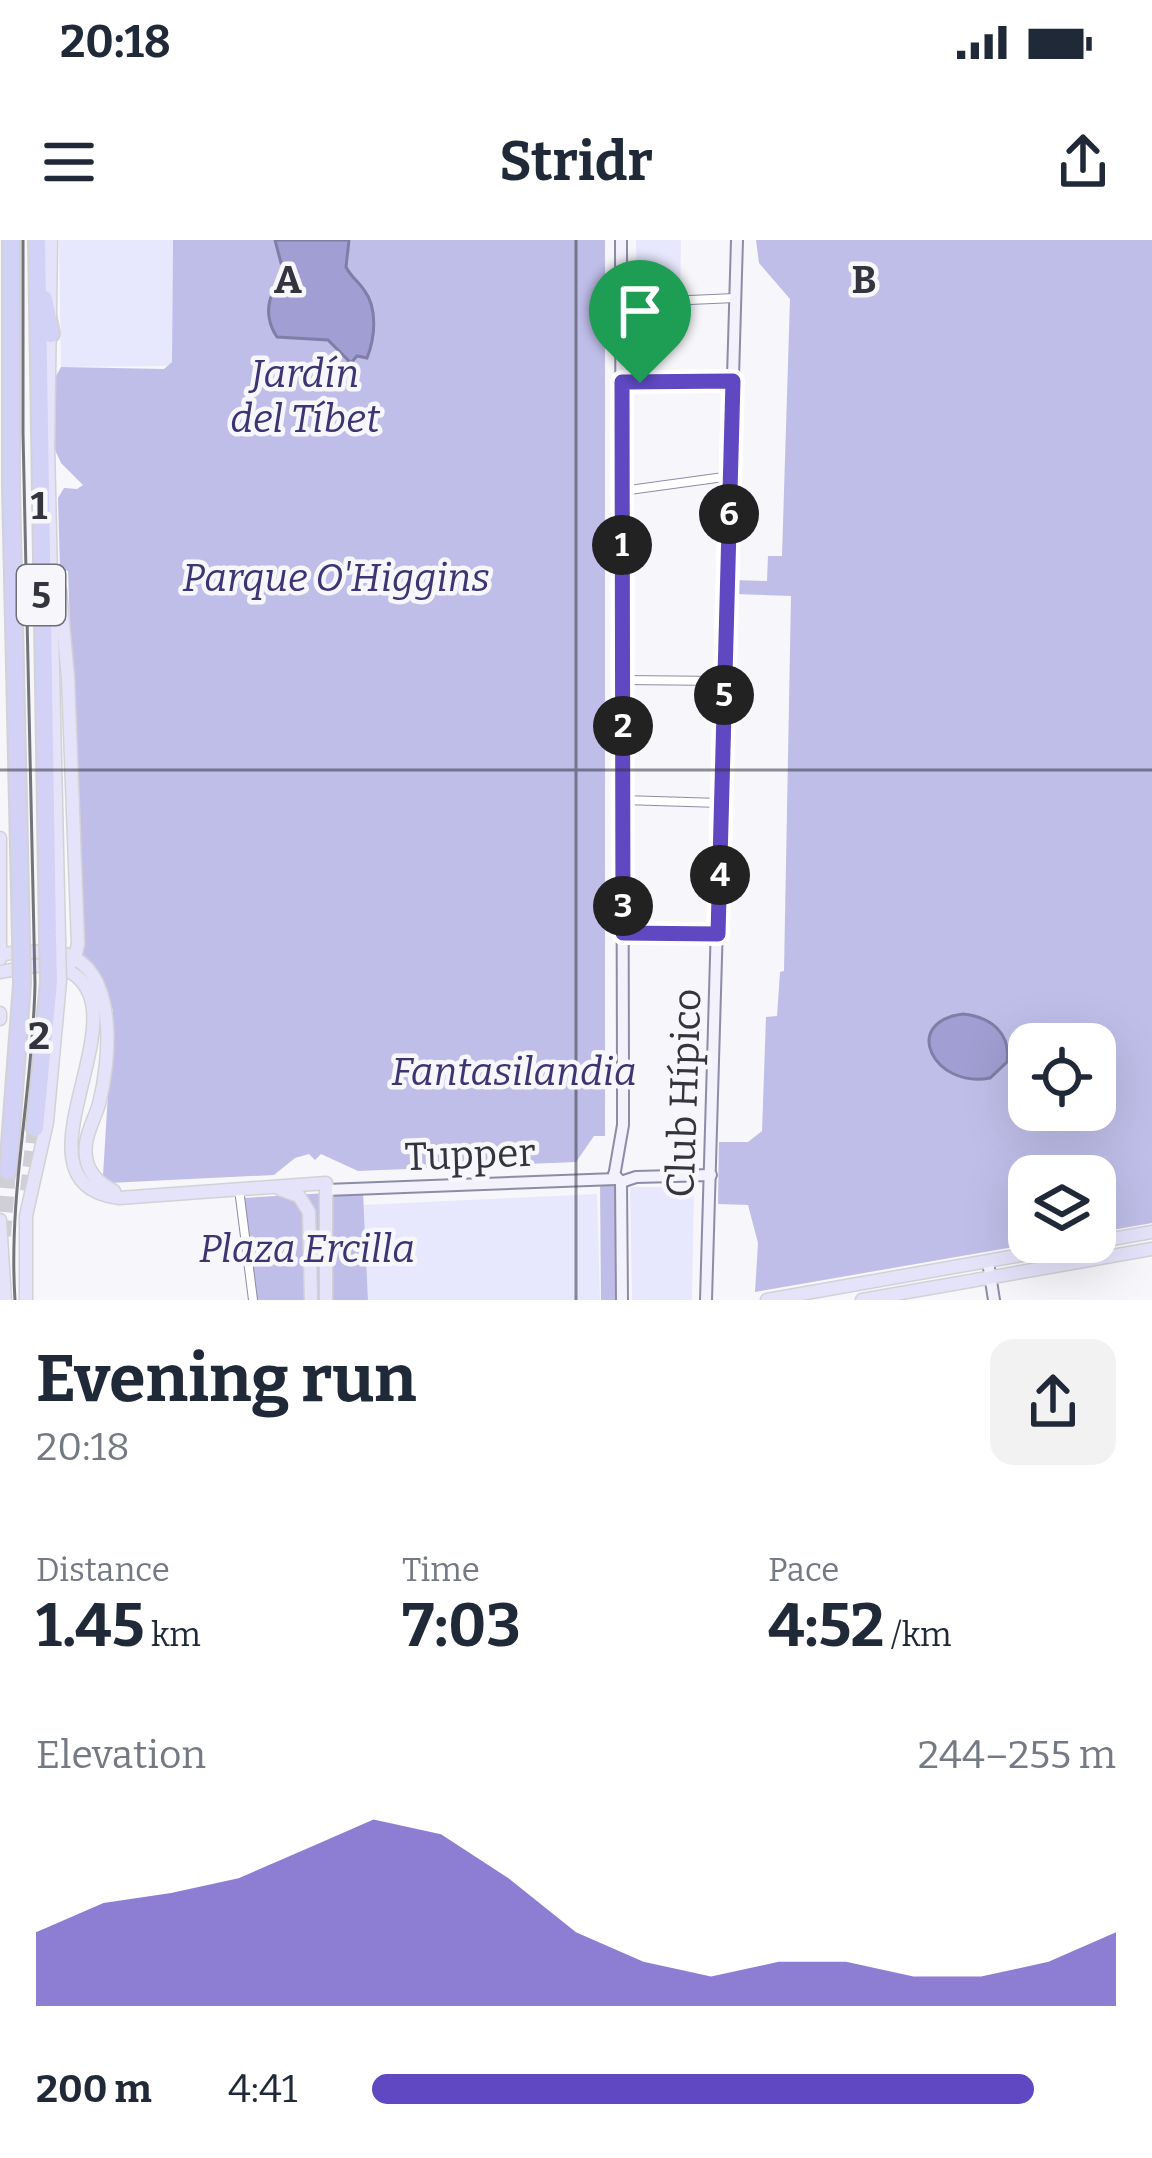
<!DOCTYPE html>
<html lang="en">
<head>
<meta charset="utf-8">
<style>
	:root { --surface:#fff; --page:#f2f2f3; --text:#1f2937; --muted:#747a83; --accent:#5f48c1 }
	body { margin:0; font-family:Bitter,serif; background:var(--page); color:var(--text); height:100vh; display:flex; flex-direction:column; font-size:45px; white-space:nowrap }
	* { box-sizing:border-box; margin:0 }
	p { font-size:39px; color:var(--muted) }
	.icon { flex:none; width:66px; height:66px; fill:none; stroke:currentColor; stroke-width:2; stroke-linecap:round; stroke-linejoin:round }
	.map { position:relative; height:1060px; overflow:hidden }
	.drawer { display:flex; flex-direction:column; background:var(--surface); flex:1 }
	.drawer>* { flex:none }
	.fabs { position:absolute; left:1008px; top:783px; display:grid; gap:24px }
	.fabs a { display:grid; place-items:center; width:108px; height:108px; border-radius:24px; background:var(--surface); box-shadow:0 12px 48px #0002; font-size:60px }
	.pin { position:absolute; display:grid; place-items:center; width:102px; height:102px; color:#fff; margin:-123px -51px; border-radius:50% 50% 50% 0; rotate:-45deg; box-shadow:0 0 12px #0007 }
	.pin .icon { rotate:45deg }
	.km { position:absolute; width:60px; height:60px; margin:-30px; border-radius:50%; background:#222; color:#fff; font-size:33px; line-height:60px; text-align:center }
	.round { display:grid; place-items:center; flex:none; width:126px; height:126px; border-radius:24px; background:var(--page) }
	.headline { display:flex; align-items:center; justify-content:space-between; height:204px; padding:0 36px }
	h1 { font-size:66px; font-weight:700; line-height:90px }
	.stats { display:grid; grid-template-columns:repeat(3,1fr); gap:18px; height:204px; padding:12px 36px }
	.stats div { display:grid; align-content:center }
	.stats b { font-size:60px; font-weight:700 }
	.stats small { font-size:33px; font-weight:400 }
	.stats p { font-size:33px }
	.chart { height:336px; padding:24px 36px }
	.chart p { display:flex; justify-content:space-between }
	.chart svg { width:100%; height:216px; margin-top:12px; fill:var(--accent); opacity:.7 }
	ul { padding:0 36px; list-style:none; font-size:39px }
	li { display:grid; grid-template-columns:192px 144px 1fr; align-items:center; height:90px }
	li i { height:30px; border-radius:15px; background:var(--accent) }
	.status { display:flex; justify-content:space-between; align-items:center; height:84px; padding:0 60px; background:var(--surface); direction:ltr }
	.status svg { height:33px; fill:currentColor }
	header { display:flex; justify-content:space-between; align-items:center; height:156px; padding:0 36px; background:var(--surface); font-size:54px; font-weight:700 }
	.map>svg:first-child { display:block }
	.built { fill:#e7e7fd }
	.green { fill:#bfbee9; fill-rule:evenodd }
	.water { fill:#a19ed3; stroke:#807ea7; stroke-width:3 }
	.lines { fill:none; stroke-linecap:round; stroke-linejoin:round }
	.highway-tunnel { stroke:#cfcfd5; stroke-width:16; stroke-dasharray:16 8; stroke-linecap:butt }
	.street-casing { stroke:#8d8ca7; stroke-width:10 }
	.secondary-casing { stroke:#8d8ca7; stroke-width:14 }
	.primary-casing { stroke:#d2d2d5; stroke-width:15 }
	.highway-casing { stroke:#d2d2d5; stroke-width:20 }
	.street { stroke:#fff; stroke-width:8 }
	.secondary { stroke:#f2f1fc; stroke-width:10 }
	.primary { stroke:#e4e3fa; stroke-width:12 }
	.highway { stroke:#d2d1f6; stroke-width:16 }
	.rail { stroke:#73737c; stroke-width:3 }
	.primary-bridge-casing { stroke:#d2d2d5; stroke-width:15; stroke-linecap:butt }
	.highway-bridge-casing { stroke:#d2d2d5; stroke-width:20; stroke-linecap:butt }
	.primary-bridge { stroke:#e4e3fa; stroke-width:12 }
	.highway-bridge { stroke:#d2d1f6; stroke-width:16 }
	.route-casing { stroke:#fff; stroke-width:24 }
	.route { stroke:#5f48c1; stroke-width:15 }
	.grid { fill:none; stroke:#34343f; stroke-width:3; stroke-opacity:0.55 }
	.labels { text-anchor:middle; stroke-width:9; stroke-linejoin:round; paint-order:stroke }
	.shield { fill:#f6f6fb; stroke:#6e6e77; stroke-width:3 }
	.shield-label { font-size:36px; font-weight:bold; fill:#34343f }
	.park-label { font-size:39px; font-style:italic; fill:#3d3474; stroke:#f6f6fb }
	.street-label { font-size:39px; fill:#34343f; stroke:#f6f6fb }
	.grid-label { font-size:39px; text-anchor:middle; font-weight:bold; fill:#34343f; stroke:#f6f6fb; stroke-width:9; stroke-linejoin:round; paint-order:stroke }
</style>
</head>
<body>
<div class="status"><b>20:18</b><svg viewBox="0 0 49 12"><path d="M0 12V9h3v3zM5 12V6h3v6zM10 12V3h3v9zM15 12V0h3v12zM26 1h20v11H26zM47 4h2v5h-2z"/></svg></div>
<header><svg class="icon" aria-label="menu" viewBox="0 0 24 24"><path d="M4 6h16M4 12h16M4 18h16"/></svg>Stridr<svg class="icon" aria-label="share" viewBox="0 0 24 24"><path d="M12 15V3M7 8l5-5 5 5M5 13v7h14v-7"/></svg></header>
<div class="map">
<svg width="1152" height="1060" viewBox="0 0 1152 1060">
	<rect width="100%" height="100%" fill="#f6f6fb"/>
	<g class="built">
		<path d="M 59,0 L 173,0 L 172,122 L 167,126 L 61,127 Z"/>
		<path d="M 636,0 L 681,0 L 680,56 L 642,58 L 642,44 L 637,43 Z"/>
		<path d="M 630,947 L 694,947 L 692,1060 L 632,1060 Z"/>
		<path d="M 597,954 L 600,1060 L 368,1060 L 364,965 Z"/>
	</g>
	<g class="green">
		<path d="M 173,0 L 605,0 L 605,896 L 594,896 L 576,922 L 358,931 L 321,914 L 315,920 L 309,914 L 295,918 L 274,935 L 109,943 L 103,936 L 113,771 L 103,741 L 82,714 L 68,331 L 60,329 L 58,258 L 64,248 L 77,249 L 83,245 L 61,223 L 55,210 L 56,136 L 61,127 L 164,129 L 172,122 Z"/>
		<path d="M 756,0 L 1152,0 L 1152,983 L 1095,993 L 1095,936 L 1029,936 L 1029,1002 L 1042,1002 L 755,1052 L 758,1003 L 748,965 L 718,964 L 719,902 L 748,902 L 762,891 L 766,777 L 777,776 L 780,732 L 784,731 L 791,356 L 735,354 L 734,340 L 767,341 L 768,316 L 782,316 L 790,59 L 759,23 ZM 1029,804 L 1095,804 L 1095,870 L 1029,870 Z"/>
		<path d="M 600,942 L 616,945 L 619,1060 L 601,1060 Z"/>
		<path d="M 363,951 L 368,1060 L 256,1060 L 243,958 Z"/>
	</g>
	<g class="water">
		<path d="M 275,0 L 349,0 L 346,27 C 351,37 358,41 364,50 C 378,68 375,98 367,118 L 357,116 L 351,123 L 328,100 L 277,97 C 261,74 268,41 296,37 L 297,32 L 292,24 L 281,23 Z"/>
		<path d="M 963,774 C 991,777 1011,793 1007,822 L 990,838 C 934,849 900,782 963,774 Z"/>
	</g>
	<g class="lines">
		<g class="highway-tunnel">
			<path d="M 28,951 L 35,888"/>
			<path d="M 3,996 L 8,931"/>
		</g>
		<g class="street-casing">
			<g id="street">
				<path d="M 622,63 L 735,58"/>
				<path d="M 622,143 L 733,141"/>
				<path d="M 622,251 L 731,236"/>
				<path d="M 623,440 L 724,441"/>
				<path d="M 623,560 L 720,563"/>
				<path d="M 623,693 L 718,694"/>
				<path d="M 239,949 L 253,1060"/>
			</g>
		</g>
		<g class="secondary-casing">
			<g id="secondary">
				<path d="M 615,931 L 623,885 L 623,835 L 621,0"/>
				<path d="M 614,934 L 621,942 L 622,1060"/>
				<path d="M 621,942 L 636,937 L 711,935"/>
				<path d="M 326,950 L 616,939"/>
				<path d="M 988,1022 L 994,1060"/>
				<path d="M 706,1060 L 737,0"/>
			</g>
		</g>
		<g class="primary-casing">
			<g id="primary">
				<path d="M 51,0 L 48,205 L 59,699"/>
				<path d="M 60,351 L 68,438 L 78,704 L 74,721 L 60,728"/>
				<path d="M 0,598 L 0,719"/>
				<path d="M 0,714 C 20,713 46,709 65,714 C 119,731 110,821 99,864 C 94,881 83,898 86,917 C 88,934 100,944 114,951"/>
				<path d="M 0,732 C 19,729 46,721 64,729 C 153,765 0,943 119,958 L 326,943 L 326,1060"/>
				<path d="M 0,773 L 0,779"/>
				<path d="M 280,949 L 299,956 L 309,972 L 311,1060"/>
				<path d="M 0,980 L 5,1060"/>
				<path d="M 26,1060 L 26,976 L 47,882 L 60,741"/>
				<path d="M 767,1060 L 1152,992"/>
				<path d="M 862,1060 L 1152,1009"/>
			</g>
		</g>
		<g class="highway-casing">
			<g id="highway">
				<path d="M 11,0 L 11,246 L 21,699"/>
				<path d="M 37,0 L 48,698"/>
				<path d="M 44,59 L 51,94"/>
				<path d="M 35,888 L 49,742"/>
				<path d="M 8,931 L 22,744"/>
			</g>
		</g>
		<use href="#street" class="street"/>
		<use href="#secondary" class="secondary"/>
		<use href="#primary" class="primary"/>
		<use href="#highway" class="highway"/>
		<path class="rail" d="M 15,1060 C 8,953 33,850 35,744 L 23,193 L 23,0"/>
		<g class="primary-bridge-casing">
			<path id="primary-bridge" d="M 59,699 L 60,741"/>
		</g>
		<g class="highway-bridge-casing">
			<g id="highway-bridge">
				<path d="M 48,698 L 49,742"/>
				<path d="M 21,699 L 22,744"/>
			</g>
		</g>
		<use href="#primary-bridge" class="primary-bridge"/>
		<use href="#highway-bridge" class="highway-bridge"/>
	</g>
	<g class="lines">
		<g class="route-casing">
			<path id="route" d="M 733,141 L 718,694 L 623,693 L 622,142 Z"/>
		</g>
		<use href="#route" class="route"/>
	</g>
	<path class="grid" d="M 576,0 L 576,1060M 0,530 L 1152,530"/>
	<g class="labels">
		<rect class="shield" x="17" y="325" width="48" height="60" rx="9"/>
		<g class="shield-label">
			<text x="41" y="368">5</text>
		</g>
		<g class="park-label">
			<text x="305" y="147">Jardín<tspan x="305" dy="45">del Tíbet</tspan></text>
			<text x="336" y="351">Parque O'Higgins</text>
			<text x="514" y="845">Fantasilandia</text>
			<text x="307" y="1022">Plaza Ercilla</text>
		</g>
		<g class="street-label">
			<text transform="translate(683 853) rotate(-88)" y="14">Club Hípico</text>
			<text transform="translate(470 914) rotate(-2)" y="14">Tupper</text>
		</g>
	</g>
	<g class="grid-label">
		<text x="288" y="53">A</text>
		<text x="864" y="53">B</text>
		<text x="39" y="279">1</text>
		<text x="39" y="809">2</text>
	</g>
</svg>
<div class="fabs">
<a><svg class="icon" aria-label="locate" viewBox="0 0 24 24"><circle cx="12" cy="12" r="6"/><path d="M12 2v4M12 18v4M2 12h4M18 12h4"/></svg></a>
<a><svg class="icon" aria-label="layers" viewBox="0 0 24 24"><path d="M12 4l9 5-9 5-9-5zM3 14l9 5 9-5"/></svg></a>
</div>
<div class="pin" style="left:640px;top:143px;background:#1e9e55"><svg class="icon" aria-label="arrive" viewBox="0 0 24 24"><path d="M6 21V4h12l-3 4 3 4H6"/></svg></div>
<b class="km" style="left:622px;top:305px">1</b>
<b class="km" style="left:623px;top:486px">2</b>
<b class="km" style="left:623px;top:666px">3</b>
<b class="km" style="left:720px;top:635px">4</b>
<b class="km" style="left:724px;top:455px">5</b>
<b class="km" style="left:729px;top:274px">6</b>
</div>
<section class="drawer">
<div class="headline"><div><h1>Evening run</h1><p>20:18</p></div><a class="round"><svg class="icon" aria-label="share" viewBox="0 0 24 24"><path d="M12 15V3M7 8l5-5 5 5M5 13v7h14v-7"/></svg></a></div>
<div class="stats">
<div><p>Distance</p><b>1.45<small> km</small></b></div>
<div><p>Time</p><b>7:03</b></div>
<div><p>Pace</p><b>4:52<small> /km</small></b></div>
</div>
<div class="chart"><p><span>Elevation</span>244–255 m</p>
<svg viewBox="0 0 160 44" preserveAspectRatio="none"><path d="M0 44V29L10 23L20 21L30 18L40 12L50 6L60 9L70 18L80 29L90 35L100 38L110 35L120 35L130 38L140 38L150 35L160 29V44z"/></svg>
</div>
<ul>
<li><b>200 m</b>4:41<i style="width:89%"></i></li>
</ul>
</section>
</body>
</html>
